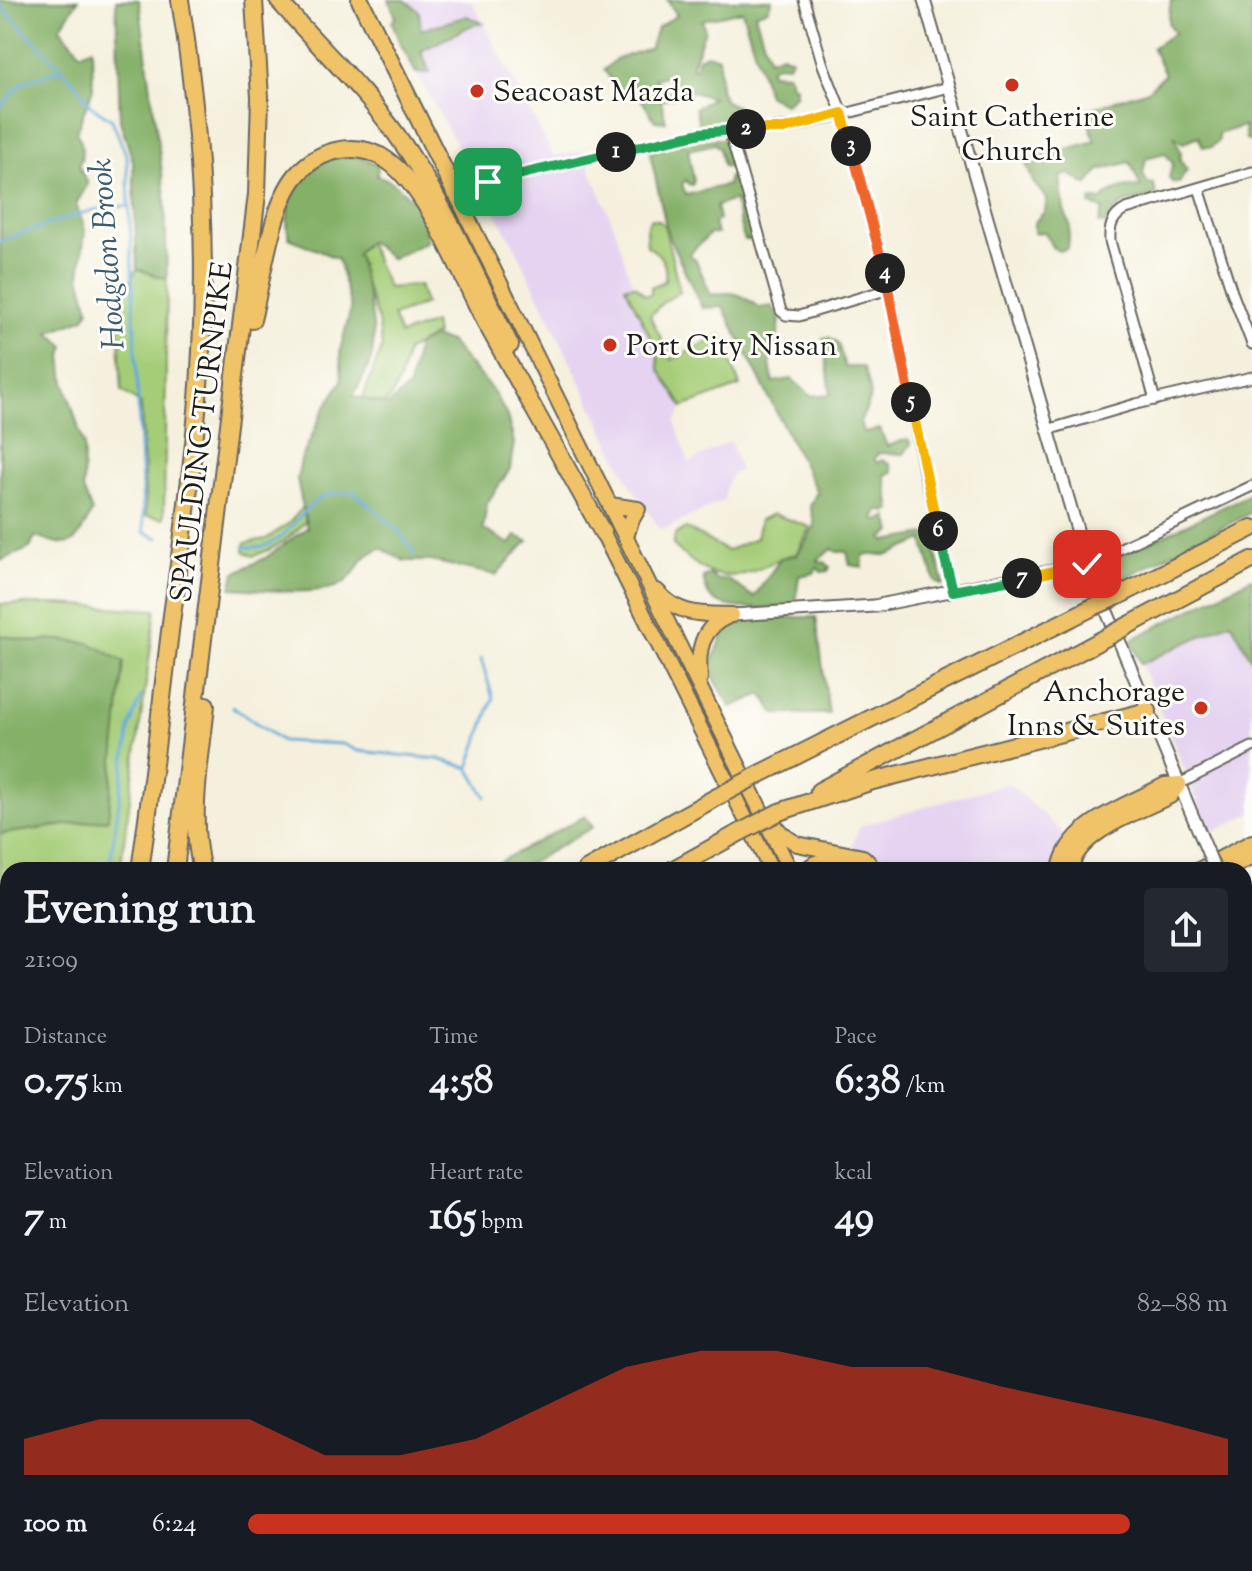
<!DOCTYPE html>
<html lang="en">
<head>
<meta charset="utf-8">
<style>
	:root { --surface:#171b24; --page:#242831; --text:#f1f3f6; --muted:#9ea1a6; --accent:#c8321e }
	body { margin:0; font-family:"Sorts Mill Goudy",serif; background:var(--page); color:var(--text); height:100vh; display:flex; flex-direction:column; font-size:30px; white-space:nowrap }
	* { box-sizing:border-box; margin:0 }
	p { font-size:26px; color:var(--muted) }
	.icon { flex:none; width:44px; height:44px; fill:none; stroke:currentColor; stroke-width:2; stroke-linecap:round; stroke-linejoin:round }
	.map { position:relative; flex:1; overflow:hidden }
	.panel { position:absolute; left:0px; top:862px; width:1252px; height:710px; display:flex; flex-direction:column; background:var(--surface); border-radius:24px 24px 0 0; box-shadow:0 4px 12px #0003 }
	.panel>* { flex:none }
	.pin { position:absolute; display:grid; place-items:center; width:68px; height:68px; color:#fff; margin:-34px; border-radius:16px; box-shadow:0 4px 12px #0006 }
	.km { position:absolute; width:40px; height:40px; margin:-20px; border-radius:50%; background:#222; color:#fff; font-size:22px; line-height:40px; text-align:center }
	.round { display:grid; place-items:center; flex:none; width:84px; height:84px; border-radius:8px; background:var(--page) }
	.headline { display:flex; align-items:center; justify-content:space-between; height:136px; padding:0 24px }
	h1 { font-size:44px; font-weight:700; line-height:60px }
	.stats { display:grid; grid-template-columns:repeat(3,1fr); gap:12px; height:136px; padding:8px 24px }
	.stats div { display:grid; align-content:center }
	.stats b { font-size:40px; font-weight:700 }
	.stats small { font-size:22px; font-weight:400 }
	.stats p { font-size:22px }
	.chart { height:224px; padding:16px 24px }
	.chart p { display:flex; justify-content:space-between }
	.chart svg { width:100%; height:144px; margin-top:8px; fill:var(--accent); opacity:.7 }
	ul { padding:0 24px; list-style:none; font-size:26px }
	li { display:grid; grid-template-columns:128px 96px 1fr; align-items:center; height:60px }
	li i { height:20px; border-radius:10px; background:var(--accent) }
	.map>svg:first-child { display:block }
	.built { fill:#e5d3f1 }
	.green { fill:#a5cd78; stroke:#60744a; stroke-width:2 }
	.forest { fill:#84b068; stroke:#506642; stroke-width:2 }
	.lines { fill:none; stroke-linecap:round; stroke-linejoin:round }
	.stream { stroke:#60a8d7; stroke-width:3 }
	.minor-casing { stroke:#686660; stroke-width:13 }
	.tertiary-casing { stroke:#686660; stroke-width:15 }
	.primary-casing { stroke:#686660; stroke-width:18 }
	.trunk-casing { stroke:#686660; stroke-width:18 }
	.motorway-casing { stroke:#686660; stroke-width:20 }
	.minor { stroke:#fff; stroke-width:9 }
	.tertiary { stroke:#fff; stroke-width:11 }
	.primary { stroke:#f1c369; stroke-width:14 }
	.trunk { stroke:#f1c369; stroke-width:14 }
	.motorway { stroke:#f1c369; stroke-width:16 }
	.tertiary-bridge-casing { stroke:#686660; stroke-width:15; stroke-linecap:butt }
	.motorway-bridge-casing { stroke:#686660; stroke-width:20; stroke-linecap:butt }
	.tertiary-bridge { stroke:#fff; stroke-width:11 }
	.motorway-bridge { stroke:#f1c369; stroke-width:16 }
	.split-1-casing { stroke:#fff; stroke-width:16 }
	.split-2-casing { stroke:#fff; stroke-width:16 }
	.split-3-casing { stroke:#fff; stroke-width:16 }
	.split-4-casing { stroke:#fff; stroke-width:16 }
	.split-5-casing { stroke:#fff; stroke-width:16 }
	.split-6-casing { stroke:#fff; stroke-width:16 }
	.split-7-casing { stroke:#fff; stroke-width:16 }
	.split-8-casing { stroke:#fff; stroke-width:16 }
	.split-1 { stroke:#22a559; stroke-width:10 }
	.split-2 { stroke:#22a559; stroke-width:10 }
	.split-3 { stroke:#f5b400; stroke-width:10 }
	.split-4 { stroke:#f0652b; stroke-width:10 }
	.split-5 { stroke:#f0652b; stroke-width:10 }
	.split-6 { stroke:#f5b400; stroke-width:10 }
	.split-7 { stroke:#22a559; stroke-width:10 }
	.split-8 { stroke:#f5b400; stroke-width:10 }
	.poi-dot { fill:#c8321e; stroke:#fdfcf7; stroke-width:3 }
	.labels { text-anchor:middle; stroke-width:6; stroke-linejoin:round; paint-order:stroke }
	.poi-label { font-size:30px; fill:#1c1c1c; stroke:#fdfcf7; text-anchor:start }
	.street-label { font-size:30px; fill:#1c1c1c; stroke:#fdfcf7 }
	.water-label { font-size:32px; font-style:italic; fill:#3b5b70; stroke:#fdfcf7 }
</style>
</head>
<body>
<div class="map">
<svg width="1252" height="1571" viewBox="0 0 1252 1571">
	<rect width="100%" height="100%" fill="#fdfcf7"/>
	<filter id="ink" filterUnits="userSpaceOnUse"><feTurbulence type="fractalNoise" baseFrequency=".0125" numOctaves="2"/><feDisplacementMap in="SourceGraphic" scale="16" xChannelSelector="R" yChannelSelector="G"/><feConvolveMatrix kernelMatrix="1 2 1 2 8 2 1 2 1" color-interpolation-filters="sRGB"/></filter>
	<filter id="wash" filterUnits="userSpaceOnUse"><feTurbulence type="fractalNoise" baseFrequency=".006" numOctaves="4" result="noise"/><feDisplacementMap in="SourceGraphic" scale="32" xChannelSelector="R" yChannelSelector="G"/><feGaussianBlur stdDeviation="1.8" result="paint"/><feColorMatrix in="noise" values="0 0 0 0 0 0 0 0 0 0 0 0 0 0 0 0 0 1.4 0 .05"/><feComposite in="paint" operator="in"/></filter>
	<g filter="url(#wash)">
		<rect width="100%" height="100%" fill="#f5f0dd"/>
		<g class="built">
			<path d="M 405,0 L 471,0 L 553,155 L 583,152 L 614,226 L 630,278 L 635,285 L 625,287 L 657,350 L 659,369 L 683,407 L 675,422 L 689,463 L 730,441 L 740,470 L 732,474 L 726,486 L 724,500 L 661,531 L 630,484 L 514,245 L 416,73 L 429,73 Z"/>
			<path d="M 1231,622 L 1252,660 L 1252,813 L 1211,833 L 1141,664 Z"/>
			<path d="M 1008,783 L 1061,831 L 1062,841 L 1055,870 L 842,870 L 860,826 Z"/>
			<path d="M 1244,958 L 1252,977 L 1252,1066 L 1244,1067 Z"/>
			<path d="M 1244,1545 L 1249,1571 L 1012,1571 L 1011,1564 L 1244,1564 Z"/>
			<path d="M 709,1564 L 980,1564 L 980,1571 L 675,1571 Z"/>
		</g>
		<g class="green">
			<path d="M 340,180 L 388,288 L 419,285 L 425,304 L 393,316 L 400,335 L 434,323 L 436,334 L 407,351 C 403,367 399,390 386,402 C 378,409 368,413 363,422 C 334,473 316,537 253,556 L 244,551 L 245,543 L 266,539 L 289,523 L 319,489 L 340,458 L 382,347 L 378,321 L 352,246 Z"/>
			<path d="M 650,219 L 658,220 L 664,225 L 680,292 L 662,303 L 650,316 L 672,360 L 721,335 L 740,386 L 683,407 L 659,369 L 657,350 L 625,286 L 635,285 L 645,295 L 651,294 L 651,287 L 665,281 C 667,262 662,255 647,246 L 646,229 Z"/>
			<path d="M 137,269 L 167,279 L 164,518 L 146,516 L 141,404 L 122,391 L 117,304 Z"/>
			<path d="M 773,514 L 810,527 L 796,554 C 778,557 772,564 756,570 C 719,585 700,570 673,545 L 675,535 L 686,528 L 727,551 L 756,538 L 760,520 Z"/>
			<path d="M 0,604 L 59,604 L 156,610 L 120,870 L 8,870 L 8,1113 L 0,1124 L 0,834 L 108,819 L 49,639 L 36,642 L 0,635 Z"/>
			<path d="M 8,1542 L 8,1564 L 257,1564 L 253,1571 L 0,1571 L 0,1547 Z"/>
		</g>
		<g class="forest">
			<path d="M 0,0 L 78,0 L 60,28 L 81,53 L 92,48 L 93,89 L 76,132 C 84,143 83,155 79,166 L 88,184 L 76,204 L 85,229 L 80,276 L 89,309 L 85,318 L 49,332 L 65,346 L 62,355 L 65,383 L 84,446 L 83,489 L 92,512 C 72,549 76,548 35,537 L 30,548 L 0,561 Z"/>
			<path d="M 116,0 L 139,0 L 165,195 L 167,279 L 137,269 L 133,161 L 120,121 Z"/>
			<path d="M 389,0 L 405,0 L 419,11 L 421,30 L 467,16 L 483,23 L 470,26 L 421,51 L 430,73 L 416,73 L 399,41 L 392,22 L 396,17 Z"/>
			<path d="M 667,0 L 772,0 L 768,9 L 755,14 L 769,59 L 782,54 L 792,59 L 788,65 L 777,64 L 770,68 L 771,73 L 788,74 L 792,87 L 796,86 L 795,95 L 785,104 L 768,95 L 742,11 L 702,20 L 705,30 L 691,68 L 695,68 L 698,58 L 706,54 L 719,57 L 720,88 L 725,101 L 741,109 L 739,115 L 735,116 L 729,124 L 700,127 L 695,108 L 712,98 L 690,91 L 679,94 L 670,82 L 668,75 L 654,79 L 674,96 L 661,100 L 666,122 L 655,121 L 636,91 L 625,93 L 618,88 L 604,70 L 616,59 L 650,48 L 657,28 L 677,15 Z"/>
			<path d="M 1171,0 L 1252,0 L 1252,142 L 1246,139 L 1244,126 L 1218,134 L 1219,140 L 1211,147 L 1203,147 L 1198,136 L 1183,143 L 1175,137 L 1181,153 L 1180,160 L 1187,170 L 1179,183 L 1172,182 L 1169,177 L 1173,164 L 1165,153 L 1146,158 L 1143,173 L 1147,183 L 1154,184 L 1156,195 L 1122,204 L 1105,224 L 1099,223 L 1103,209 L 1090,204 L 1091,199 L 1102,200 C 1110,190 1128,185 1141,187 L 1130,162 L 1100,170 L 1087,185 L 1069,174 L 1060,177 L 1064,210 L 1070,225 L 1068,248 L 1059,251 L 1052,247 L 1045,232 L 1034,233 L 1034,223 L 1045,211 L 1047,199 L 1033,182 L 1025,161 L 1095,141 L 1087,116 L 1089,109 L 1148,90 L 1165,74 L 1152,48 L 1174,33 L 1168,23 Z"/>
			<path d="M 711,139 L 723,139 L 734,169 L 723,166 L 719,148 L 715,144 L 688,150 L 694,181 L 692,185 L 688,184 L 686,180 L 682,184 L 686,195 L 727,185 L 729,177 L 738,175 L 756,240 L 744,240 L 734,200 L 716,206 L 719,219 L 714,223 L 717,234 L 710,234 L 689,254 L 696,260 L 711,295 C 736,290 740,294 760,308 L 772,306 L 780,320 L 776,347 L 770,363 L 773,382 L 792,379 L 811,396 L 831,394 L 823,338 L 829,337 L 838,343 L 845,367 L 863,367 C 873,392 874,397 860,421 L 863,433 L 880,429 L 887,446 C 895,445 900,440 908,439 L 911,444 L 904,454 L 879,453 L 874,458 L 877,463 L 882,460 L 890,464 L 892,472 L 885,475 L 891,510 L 887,512 L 878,510 L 874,519 L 877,521 L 888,517 L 892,532 L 883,538 L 886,541 L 926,534 L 932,539 L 944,584 L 943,586 L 935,581 L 923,540 L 889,555 L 863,555 L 863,567 L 850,565 L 847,552 L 837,552 L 832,549 L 818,560 L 821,563 L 825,562 L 830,567 L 828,571 L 821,572 L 817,567 L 814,573 L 799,576 L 795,607 C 775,607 721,614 709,595 C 706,590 704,582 703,577 L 710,574 L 717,580 L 727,579 L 754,597 L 781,558 L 797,555 L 815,525 L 810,506 L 817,492 L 723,307 L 702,308 L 668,235 L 650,153 L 667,147 Z"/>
			<path d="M 358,157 L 378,164 L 377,176 C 398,181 401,192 418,204 L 428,241 L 391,259 L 369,241 L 357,252 C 364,286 381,329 370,362 C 366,374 359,385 353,396 L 388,405 L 409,387 L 417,346 L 433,337 L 450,342 L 493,391 L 507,416 L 514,442 L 510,469 L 487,503 L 483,529 L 510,544 L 516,536 L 528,541 L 496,575 L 431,561 L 405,561 L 381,548 C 358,556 361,569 345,582 C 323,598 259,589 231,588 L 235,573 L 265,558 L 307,528 L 297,479 L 301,460 L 324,409 L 342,381 L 340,351 L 351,308 L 338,259 L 289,238 C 282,206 296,174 327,160 C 336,156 348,157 358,157 Z"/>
			<path d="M 1252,493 L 1252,512 L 1116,582 L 1108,573 L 1118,557 Z"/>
			<path d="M 1252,578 L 1252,660 L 1231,622 L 1141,664 L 1131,640 Z"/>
			<path d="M 816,617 L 829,714 L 775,714 L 762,694 L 731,707 L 709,670 L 725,630 L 756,618 Z"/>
			<path d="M 0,635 L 36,642 L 49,639 L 90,643 L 124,662 L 108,819 L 0,834 Z"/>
			<path d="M 585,816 L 593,827 L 518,870 L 484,870 Z"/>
		</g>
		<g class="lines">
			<g class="stream">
				<path d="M 0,5 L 79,87 L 90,105 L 112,120 L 127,157 L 144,532 L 158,538"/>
				<path d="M 0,107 L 23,82 L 62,69"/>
				<path d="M 0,241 C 41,228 86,206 129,206"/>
				<path d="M 244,547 C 285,553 293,514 322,497 C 330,493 344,493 354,492 L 398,530 L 415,554"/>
				<path d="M 481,659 L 493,698 L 469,768 L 486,797"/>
				<path d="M 233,707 L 282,741 L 343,744 L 358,751 L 438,759 L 469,768"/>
				<path d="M 109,870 L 130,727 L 141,696"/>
				<path d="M 0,1110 L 8,1100"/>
				<path d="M 788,1564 L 792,1571"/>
			</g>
		</g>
	</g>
	<g filter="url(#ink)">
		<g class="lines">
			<g class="minor-casing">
				<g id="minor">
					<path d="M 804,0 L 823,65 L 842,113 L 889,289 L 925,476 L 953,591"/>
					<path d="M 729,130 L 781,311 L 786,315 L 799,316 L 889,289"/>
					<path d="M 1199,188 L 1232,292 L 1252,344"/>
					<path d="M 455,192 L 560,165 L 701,133 L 794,127 L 949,87"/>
					<path d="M 1155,400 L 1110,241 C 1109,225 1113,216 1126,209 L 1252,172"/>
					<path d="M 1047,430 L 1136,404 L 1252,377"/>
					<path d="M 1087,564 L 1252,486"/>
					<path d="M 1179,784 L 1252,747"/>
					<path d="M 520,1564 L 522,1571"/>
					<path d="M 329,1571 L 332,1564"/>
					<path d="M 648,1571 L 681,1564"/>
				</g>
			</g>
			<g class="tertiary-casing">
				<g id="tertiary">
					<path d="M 924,0 L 1087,564 L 1206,848"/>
					<path d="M 732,615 L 874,606 L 1087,564"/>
					<path d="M 1244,938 L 1252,957"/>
					<path d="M 1244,1188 L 1252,1189"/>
					<path d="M 1244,1432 L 1252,1429"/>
				</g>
			</g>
			<g class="primary-casing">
				<g id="primary">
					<path d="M 1060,870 C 1067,823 1128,805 1165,785 L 1179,784"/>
					<path d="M 1070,870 C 1078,831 1137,813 1170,796 L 1179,784"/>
					<path d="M 1199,870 L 1252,842"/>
					<path d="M 1227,870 L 1252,857"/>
					<path d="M 987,1564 L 988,1571"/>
					<path d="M 1004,1564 L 1005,1571"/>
				</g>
			</g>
			<g class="trunk-casing">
				<g id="trunk">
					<path d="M 455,192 L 790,870"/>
					<path d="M 610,505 L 638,509 L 631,521 L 626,537"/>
					<path d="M 603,533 L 771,870"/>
					<path d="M 657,591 C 678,616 701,614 732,615"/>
					<path d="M 700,678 C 697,651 701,628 728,616"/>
					<path d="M 772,822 L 782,834 L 797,844 L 863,857 L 869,863 L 860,868 C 842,863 821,853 807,870"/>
				</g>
			</g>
			<g class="motorway-casing">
				<g id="motorway">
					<path d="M 278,0 C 317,45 361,86 396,134 C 443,199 475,274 510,345"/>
					<path d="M 360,0 L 455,192"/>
					<path d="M 252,320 C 262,280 271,206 296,176 C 319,148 359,140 388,161 C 429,190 461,276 485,321 C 524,392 564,462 603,533"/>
					<path d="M 1116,597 L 1252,528"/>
					<path d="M 1129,625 L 1252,560"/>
					<path d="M 760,774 L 1093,607"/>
					<path d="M 819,791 L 1107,637"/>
					<path d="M 779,812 L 873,781 L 1148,711"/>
					<path d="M 140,870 C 152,788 161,705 171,623 C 183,533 197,442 201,351 C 207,233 199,117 180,0"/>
					<path d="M 175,870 L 257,194 L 260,98 L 254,0"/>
					<path d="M 202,870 C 188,816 201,759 206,705"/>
					<path d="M 586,870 L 715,798"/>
					<path d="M 672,870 L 735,835"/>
					<path d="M 0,1201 L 8,1191"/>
					<path d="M 0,1266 L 8,1259"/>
					<path d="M 0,1349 L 8,1346"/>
					<path d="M 0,1382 L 8,1372"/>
					<path d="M 0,1464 L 8,1458"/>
					<path d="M 0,1518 L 8,1513"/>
				</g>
			</g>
			<use href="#minor" class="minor"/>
			<use href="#tertiary" class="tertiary"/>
			<use href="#primary" class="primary"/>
			<use href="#trunk" class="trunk"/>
			<use href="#motorway" class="motorway"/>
			<g class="tertiary-bridge-casing">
				<path id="tertiary-bridge" d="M 1206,848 L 1215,870"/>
			</g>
			<g class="motorway-bridge-casing">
				<g id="motorway-bridge">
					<path d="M 1093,607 L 1116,597"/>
					<path d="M 1107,637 L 1129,625"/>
					<path d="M 715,798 L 760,774"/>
					<path d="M 735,835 L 779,812"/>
				</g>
			</g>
			<use href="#tertiary-bridge" class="tertiary-bridge"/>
			<use href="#motorway-bridge" class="motorway-bridge"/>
		</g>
	</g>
	<g class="lines" filter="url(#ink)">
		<g class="split-1-casing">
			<path id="split-1" d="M 488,182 L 616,152"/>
		</g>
		<g class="split-2-casing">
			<path id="split-2" d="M 616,152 L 701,133 L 746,129"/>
		</g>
		<g class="split-3-casing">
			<path id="split-3" d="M 746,129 L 784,129 L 842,113 L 851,146"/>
		</g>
		<g class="split-4-casing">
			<path id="split-4" d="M 851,146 L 885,273"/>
		</g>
		<g class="split-5-casing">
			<path id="split-5" d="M 885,273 L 911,402"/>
		</g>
		<g class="split-6-casing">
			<path id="split-6" d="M 911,402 L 938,531"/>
		</g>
		<g class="split-7-casing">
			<path id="split-7" d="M 938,531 L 953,591 L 1022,578"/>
		</g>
		<g class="split-8-casing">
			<path id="split-8" d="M 1022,578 L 1087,564"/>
		</g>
		<use href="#split-1" class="split-1"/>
		<use href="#split-2" class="split-2"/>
		<use href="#split-3" class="split-3"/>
		<use href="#split-4" class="split-4"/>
		<use href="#split-5" class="split-5"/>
		<use href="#split-6" class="split-6"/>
		<use href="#split-7" class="split-7"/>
		<use href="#split-8" class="split-8"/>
	</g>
	<g class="poi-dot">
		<circle cx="1012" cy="85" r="8"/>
		<circle cx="477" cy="91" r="8"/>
		<circle cx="610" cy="345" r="8"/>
		<circle cx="1201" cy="708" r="8"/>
	</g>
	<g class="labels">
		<g class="poi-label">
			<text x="493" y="101">Seacoast Mazda</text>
			<text x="1012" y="126" text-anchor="middle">Saint Catherine<tspan x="1012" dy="34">Church</tspan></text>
			<text x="626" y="355">Port City Nissan</text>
			<text x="1185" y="701" text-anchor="end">Anchorage<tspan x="1185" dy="34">Inns &amp; Suites</tspan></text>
		</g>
		<g class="street-label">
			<text transform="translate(201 432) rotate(-83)" y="10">SPAULDING TURNPIKE</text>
		</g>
		<g class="water-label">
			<text transform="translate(106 254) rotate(-94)" y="11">Hodgdon Brook</text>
		</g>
	</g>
</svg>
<div class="pin" style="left:488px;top:182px;background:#1e9e55"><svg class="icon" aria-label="arrive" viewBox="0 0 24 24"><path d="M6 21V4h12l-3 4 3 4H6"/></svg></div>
<div class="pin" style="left:1087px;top:564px;background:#d93025"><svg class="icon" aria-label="check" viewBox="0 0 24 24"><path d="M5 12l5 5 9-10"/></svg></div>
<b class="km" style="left:616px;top:152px">1</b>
<b class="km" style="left:746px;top:129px">2</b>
<b class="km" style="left:851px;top:146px">3</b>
<b class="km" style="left:885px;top:273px">4</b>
<b class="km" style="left:911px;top:402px">5</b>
<b class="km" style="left:938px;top:531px">6</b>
<b class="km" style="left:1022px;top:578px">7</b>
<section class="panel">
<div class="headline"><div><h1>Evening run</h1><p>21:09</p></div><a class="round"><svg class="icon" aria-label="share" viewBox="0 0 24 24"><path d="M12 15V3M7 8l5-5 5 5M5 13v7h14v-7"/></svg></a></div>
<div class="stats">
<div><p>Distance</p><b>0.75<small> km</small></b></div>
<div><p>Time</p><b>4:58</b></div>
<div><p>Pace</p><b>6:38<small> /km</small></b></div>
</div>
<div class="stats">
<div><p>Elevation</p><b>7<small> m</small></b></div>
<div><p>Heart rate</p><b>165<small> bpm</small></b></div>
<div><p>kcal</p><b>49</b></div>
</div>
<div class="chart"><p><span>Elevation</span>82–88 m</p>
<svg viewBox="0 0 160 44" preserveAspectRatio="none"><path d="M0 44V33L10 27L20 27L30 27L40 38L50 38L60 33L70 22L80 11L90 6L100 6L110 11L120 11L130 17L140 22L150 27L160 33V44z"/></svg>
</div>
<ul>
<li><b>100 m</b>6:24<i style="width:90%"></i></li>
</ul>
</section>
</div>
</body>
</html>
